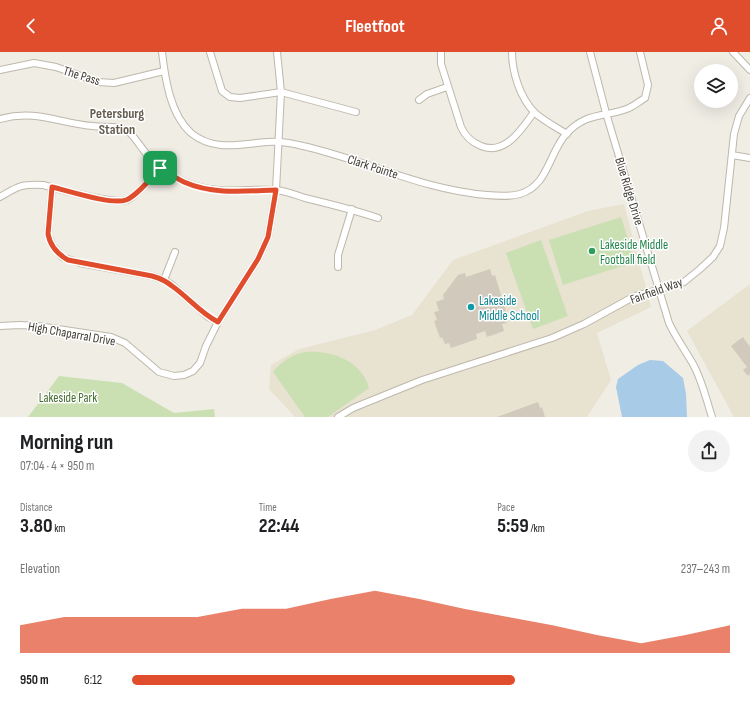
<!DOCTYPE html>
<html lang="en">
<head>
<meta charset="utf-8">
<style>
	:root { --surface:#fff; --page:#f2f2f2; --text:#202124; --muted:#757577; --accent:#e04d2d }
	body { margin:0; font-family:"Sofia Sans Condensed",sans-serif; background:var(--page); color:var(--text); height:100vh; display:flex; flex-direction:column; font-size:15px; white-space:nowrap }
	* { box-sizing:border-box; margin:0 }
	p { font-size:13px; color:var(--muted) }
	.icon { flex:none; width:22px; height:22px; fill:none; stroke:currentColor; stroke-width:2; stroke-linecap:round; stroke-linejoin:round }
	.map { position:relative; height:365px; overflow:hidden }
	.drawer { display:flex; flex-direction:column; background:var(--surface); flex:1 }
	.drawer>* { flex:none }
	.tools { position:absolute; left:694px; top:12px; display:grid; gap:8px }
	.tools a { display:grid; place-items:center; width:44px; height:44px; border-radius:50%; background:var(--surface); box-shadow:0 4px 16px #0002; font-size:20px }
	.pin { position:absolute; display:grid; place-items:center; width:34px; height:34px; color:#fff; margin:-17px; border-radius:8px; box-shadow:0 2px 6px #0006 }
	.round { display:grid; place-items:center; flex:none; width:42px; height:42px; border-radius:21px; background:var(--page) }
	.overview { display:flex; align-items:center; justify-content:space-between; height:68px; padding:0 20px }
	h1 { font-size:22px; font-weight:700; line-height:30px }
	.metrics { display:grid; grid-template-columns:repeat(3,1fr); gap:6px; height:68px; padding:4px 20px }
	.metrics div { display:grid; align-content:center }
	.metrics b { font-size:20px; font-weight:700 }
	.metrics small { font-size:11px; font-weight:400 }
	.metrics p { font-size:11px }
	.chart { height:112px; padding:8px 20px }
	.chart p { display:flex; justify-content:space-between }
	.chart svg { width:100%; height:72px; margin-top:4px; fill:var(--accent); opacity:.7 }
	ul { padding:0 20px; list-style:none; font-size:13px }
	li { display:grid; grid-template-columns:64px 48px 1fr; align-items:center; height:30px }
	li i { height:10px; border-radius:5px; background:var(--accent) }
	header { display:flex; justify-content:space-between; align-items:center; height:52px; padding:0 20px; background:var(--accent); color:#fff; font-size:18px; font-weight:700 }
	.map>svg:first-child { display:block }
	.education { fill:#e8e2d1 }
	.green { fill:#cae0b3 }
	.water { fill:#a8cbe7 }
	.building { fill:#d1c9bc }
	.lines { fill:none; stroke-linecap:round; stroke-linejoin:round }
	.minor-casing { stroke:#beb8ac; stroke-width:8 }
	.minor { stroke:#fff; stroke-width:6 }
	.route-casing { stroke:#fff; stroke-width:8 }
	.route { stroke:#e04d2d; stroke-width:5 }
	.leisure-dot { fill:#2e9e5b; stroke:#fff; stroke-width:1.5 }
	.culture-dot { fill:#0f9aa8; stroke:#fff; stroke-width:1.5 }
	.labels { text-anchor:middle; stroke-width:3; stroke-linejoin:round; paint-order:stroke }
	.street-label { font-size:13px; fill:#423e36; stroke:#fff }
	.leisure-label { font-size:13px; fill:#27864d; stroke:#fff; text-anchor:start }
	.culture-label { font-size:13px; fill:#0d838f; stroke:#fff; text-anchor:start }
	.park-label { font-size:13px; fill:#456c30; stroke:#fff }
	.neighbourhood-label { font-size:14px; font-weight:bold; fill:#645c4e; stroke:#fff }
</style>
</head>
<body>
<header><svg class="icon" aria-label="back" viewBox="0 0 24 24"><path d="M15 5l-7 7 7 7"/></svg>Fleetfoot<svg class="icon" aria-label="person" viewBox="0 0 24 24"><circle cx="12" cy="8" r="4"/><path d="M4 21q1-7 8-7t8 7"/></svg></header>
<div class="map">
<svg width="750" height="365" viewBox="0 0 750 365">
	<rect width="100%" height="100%" fill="#f0ede5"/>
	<g class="education">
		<path d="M 624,152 L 651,255 L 597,281 L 611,328 L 587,365 L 295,365 L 269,337 L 271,313 L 299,297 L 375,278 L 412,263 L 453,208 L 588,159 Z"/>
		<path d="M 750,232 L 750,365 L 734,365 L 687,279 Z"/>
	</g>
	<g class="green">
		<path d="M 621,165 L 635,210 L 563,233 L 549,188 Z"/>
		<path d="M 541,188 L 568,264 L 533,277 L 506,201 Z"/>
		<path d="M 305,300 C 331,298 361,308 369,336 L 328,365 L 305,365 L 273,320 C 282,309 291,303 305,300 Z"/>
		<path d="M 59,324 L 122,331 L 174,361 L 214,357 L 215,365 L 28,365 Z"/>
	</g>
	<path class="water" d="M 650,308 L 663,309 L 683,326 L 686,342 L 687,365 L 622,365 L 616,335 L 618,327 L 638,313 Z"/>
	<g class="building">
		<path d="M 490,217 L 492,224 L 495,223 L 507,263 L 504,264 L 507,271 L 502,272 L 504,279 L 487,285 L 485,279 L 476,282 L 477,287 L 451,296 L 449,291 L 445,292 L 442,285 L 440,286 L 434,269 L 437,268 L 434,260 L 439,259 L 436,250 L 444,247 L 443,243 L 458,223 L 465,221 L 466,225 Z"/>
		<path d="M 743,285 L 750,295 L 750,322 L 748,324 L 743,318 L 747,315 L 731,294 Z"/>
		<path d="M 538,350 L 540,356 L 542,355 L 545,365 L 497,365 Z"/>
	</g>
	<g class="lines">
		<g class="minor-casing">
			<g id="minor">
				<path d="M 162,0 C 165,26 170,62 191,81 C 214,100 241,92 267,90 C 279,89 291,91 303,94 C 365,108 423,138 487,143 C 498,144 509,145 520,142 C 548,134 549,101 566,82 C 587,59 605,66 629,56 C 635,53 640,49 645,46 L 648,33 L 640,0"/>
				<path d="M 210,0 L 222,39 L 230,45 L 240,46 L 281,40 L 356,60"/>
				<path d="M 441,0 L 441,12 L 461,75 C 465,84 471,90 481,94 C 505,104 522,77 534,60"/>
				<path d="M 512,0 C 512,20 520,46 535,61 C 544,69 556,75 567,82"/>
				<path d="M 590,0 L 606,61 L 669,271 C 676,286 685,298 693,312 C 702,328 706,347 712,365"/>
				<path d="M 733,0 L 750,18"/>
				<path d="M 0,18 L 34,11 L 56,15 L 98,30 L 114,31 L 164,19"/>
				<path d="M 419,48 L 427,42 L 447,35"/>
				<path d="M 0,67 C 36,57 58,71 92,74 C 106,76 118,72 130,81 C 136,87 140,94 145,100 C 159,117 179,130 200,135 C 226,142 250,136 276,138 C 286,139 296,143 305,146 C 330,152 354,158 378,166"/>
				<path d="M 732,103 L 750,106"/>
				<path d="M 52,135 L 48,182 L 52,193 L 62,205 L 80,211 L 152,224 L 164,228 L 172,233 L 208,265 L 218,270"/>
				<path d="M 0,145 C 19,134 21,132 43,133 C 59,137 114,153 127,148 C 138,143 152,125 160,116"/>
				<path d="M 338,215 L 338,203 L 352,157"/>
				<path d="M 164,228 L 175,200"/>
				<path d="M 0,274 L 20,273 L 38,274 L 111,285 L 125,291 L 159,320 L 174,324 L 184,323 L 193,319 L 200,311 L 206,294 L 218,270 L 258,207 L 268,185 L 276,138 L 281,40 L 277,0"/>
				<path d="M 338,365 L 353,356 L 422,328 L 552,286 L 584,272 L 633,245 L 684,230 L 700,217 L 713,205 L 720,194 L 724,176 L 734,82 L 739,64 L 750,46"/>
			</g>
		</g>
		<use href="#minor" class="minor"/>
	</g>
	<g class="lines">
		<g class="route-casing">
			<path id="route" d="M 160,116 C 168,121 176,126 184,130 C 213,143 246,139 276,138 L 268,185 L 258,207 L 218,270 C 200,261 188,245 172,234 C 166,229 159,226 152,224 L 68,208 C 57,202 50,193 48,182 L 52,135 C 69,139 111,153 126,148 C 137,144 152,125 160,116 Z"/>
		</g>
		<use href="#route" class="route"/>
	</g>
	<circle class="leisure-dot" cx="592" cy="199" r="4"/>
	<circle class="culture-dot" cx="471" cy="255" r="4"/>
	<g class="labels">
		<g class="street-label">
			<text transform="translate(82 23) rotate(17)" y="5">The Pass</text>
			<text transform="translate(373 114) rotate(18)" y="5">Clark Pointe</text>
			<text transform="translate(630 139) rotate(73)" y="5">Blue Ridge Drive</text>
			<text transform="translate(656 238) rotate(-20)" y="5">Fairfield Way</text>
			<text transform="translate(72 281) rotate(10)" y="5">High Chaparral Drive</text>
		</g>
		<g class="leisure-label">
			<text x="600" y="197">Lakeside Middle<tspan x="600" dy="15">Football field</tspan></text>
		</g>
		<g class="culture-label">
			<text x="479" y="253">Lakeside<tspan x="479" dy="15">Middle School</tspan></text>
		</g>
		<g class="park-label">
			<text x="68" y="350">Lakeside Park</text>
		</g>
		<g class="neighbourhood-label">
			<text x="117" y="66">Petersburg<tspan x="117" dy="16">Station</tspan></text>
		</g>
	</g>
</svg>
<div class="tools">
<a><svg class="icon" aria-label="layers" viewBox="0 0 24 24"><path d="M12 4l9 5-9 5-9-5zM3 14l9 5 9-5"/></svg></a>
</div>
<div class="pin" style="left:160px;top:116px;background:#1e9e55"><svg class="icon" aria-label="arrive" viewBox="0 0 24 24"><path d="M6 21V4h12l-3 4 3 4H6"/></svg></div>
</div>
<section class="drawer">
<div class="overview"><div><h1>Morning run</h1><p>07:04 · 4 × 950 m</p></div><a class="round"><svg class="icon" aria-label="share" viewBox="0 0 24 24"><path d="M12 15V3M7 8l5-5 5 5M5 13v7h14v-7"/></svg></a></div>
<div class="metrics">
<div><p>Distance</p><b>3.80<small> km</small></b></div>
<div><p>Time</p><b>22:44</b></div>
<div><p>Pace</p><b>5:59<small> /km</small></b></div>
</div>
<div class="chart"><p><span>Elevation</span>237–243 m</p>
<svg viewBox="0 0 160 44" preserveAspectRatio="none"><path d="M0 44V27L10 22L20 22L30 22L40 22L50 17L60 17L70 11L80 6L90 11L100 17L110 22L120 27L130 33L140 38L150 33L160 27V44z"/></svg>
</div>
<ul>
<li><b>950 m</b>6:12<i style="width:64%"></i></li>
</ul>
</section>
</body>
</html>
